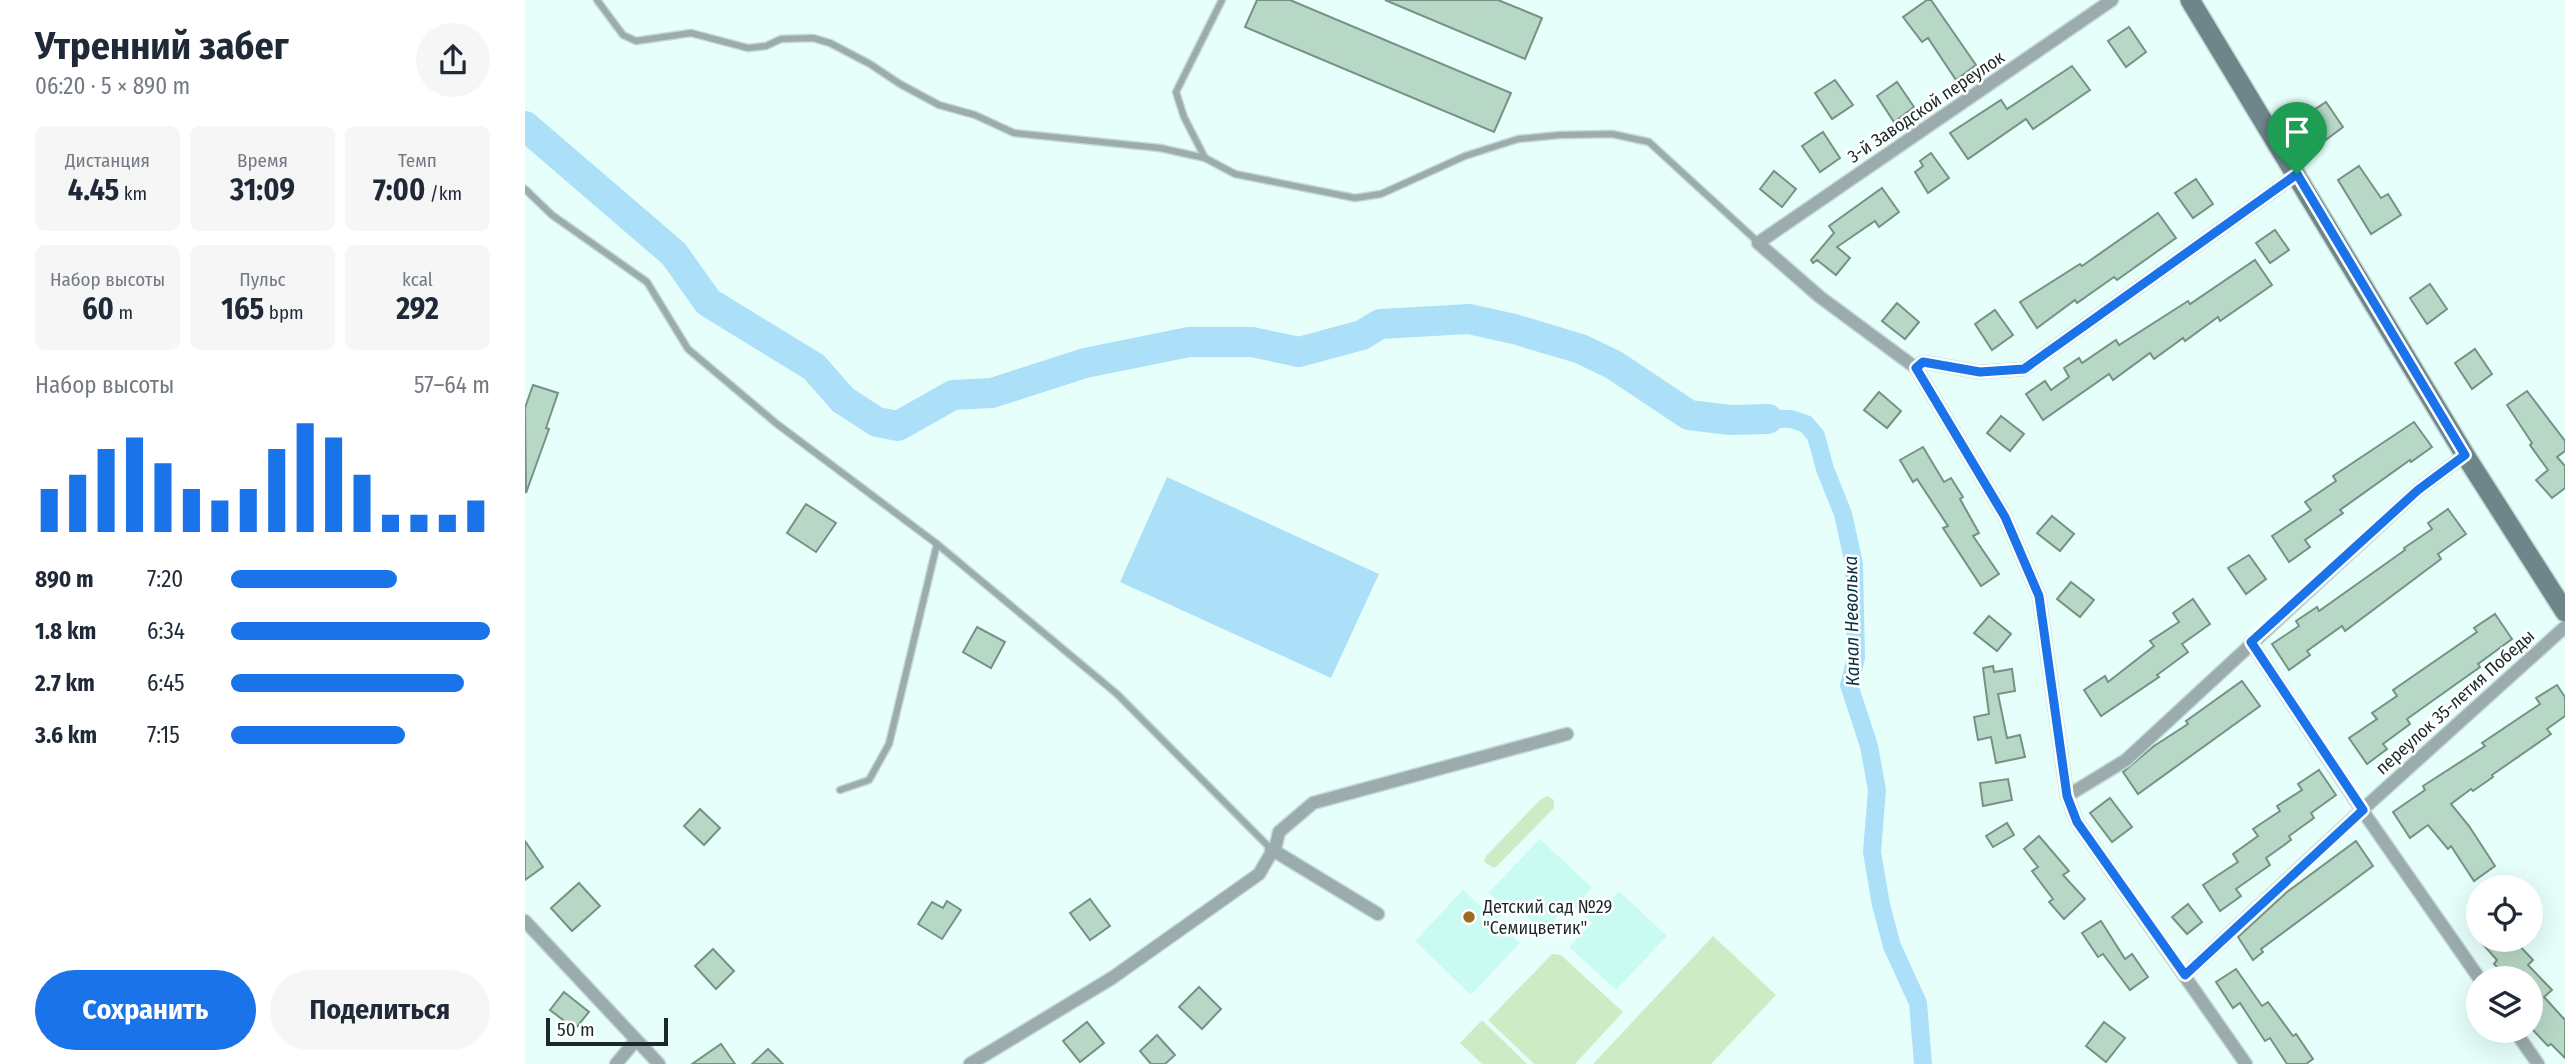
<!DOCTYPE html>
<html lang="ru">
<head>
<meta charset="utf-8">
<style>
	:root { --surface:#fff; --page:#f6f6f7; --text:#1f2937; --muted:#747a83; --accent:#1a73e8 }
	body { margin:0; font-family:"Fira Sans Condensed",sans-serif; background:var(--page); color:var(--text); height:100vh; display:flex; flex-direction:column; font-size:26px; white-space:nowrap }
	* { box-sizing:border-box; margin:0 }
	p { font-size:23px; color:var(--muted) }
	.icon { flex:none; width:38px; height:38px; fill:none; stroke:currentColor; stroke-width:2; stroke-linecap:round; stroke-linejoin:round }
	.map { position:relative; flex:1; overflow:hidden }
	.drawer { display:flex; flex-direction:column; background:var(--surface); width:525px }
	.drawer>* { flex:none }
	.tools { position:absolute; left:1941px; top:875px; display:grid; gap:14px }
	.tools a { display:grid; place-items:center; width:77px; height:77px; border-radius:50%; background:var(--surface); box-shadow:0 7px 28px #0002; font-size:35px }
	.scale { position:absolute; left:21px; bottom:18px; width:122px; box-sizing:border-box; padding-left:7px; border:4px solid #1b2a28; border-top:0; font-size:19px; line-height:24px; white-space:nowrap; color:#1b2a28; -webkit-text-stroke:5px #fff; paint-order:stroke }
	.pin { position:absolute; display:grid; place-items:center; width:60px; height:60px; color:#fff; margin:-72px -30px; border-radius:50% 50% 50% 0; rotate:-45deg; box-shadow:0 0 7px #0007 }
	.pin .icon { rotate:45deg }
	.round { display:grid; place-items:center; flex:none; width:74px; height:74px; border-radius:37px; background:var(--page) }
	.summary { display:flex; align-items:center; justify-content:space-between; height:119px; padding:0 35px }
	h1 { font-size:38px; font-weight:700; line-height:52px }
	.stats { display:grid; grid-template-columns:repeat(3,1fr); gap:10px; height:119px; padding:7px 35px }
	.stats div { display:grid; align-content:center; border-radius:10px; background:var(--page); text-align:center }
	.stats b { font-size:30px; font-weight:700 }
	.stats small { font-size:19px; font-weight:400 }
	.stats p { font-size:19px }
	.chart { height:196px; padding:14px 35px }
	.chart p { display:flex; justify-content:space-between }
	.chart svg { width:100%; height:126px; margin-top:7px; stroke:var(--accent); stroke-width:6 }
	.button { display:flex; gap:14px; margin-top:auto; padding:14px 35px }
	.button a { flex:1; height:80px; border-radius:42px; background:var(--accent); color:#fff; font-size:28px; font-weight:700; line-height:80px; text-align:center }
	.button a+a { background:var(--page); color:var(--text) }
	ul { padding:0 35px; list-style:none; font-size:23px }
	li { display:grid; grid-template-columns:112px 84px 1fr; align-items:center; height:52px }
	li i { height:18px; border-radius:9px; background:var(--accent) }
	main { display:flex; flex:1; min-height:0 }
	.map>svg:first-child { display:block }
	.built { fill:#cafbf3 }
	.green { fill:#cdecc6 }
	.water { fill:#ace0f9 }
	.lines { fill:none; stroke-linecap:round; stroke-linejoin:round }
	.canal { stroke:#ace0f9; stroke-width:18 }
	.river { stroke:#ace0f9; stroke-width:30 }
	.building { fill:#b8d8c7; stroke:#759383; stroke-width:2 }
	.lane-casing { stroke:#c2d9d5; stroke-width:9 }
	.street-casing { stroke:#c2d9d5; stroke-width:15 }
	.secondary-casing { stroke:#c2d9d5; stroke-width:22 }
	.lane { stroke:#9babae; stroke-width:6 }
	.street { stroke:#9babae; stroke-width:12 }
	.secondary { stroke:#6e8689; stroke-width:19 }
	.route-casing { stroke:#fff; stroke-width:14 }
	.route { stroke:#1a73e8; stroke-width:9 }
	.poi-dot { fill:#9d6c20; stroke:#fff; stroke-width:2.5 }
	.labels { text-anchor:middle; stroke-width:5; stroke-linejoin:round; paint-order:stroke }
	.street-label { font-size:18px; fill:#1b2a28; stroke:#fff }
	.poi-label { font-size:18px; fill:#1b2a28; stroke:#fff; text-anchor:start }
	.water-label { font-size:19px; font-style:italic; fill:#033243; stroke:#fff }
</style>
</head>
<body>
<main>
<section class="drawer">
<div class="summary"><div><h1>Утренний забег</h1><p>06:20 · 5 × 890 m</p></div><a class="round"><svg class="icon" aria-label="share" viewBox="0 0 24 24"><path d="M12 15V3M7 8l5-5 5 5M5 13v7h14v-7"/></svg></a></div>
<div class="stats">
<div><p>Дистанция</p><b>4.45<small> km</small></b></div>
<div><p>Время</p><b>31:09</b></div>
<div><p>Темп</p><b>7:00<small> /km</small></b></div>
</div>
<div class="stats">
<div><p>Набор высоты</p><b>60<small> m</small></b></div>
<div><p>Пульс</p><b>165<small> bpm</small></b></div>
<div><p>kcal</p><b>292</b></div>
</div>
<div class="chart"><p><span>Набор высоты</span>57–64 m</p>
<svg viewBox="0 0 160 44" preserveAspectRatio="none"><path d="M5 44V29M15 44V24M25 44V15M35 44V11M45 44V20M55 44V29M65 44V33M75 44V29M85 44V15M95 44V6M105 44V11M115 44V24M125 44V38M135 44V38M145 44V38M155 44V33"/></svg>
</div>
<ul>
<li><b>890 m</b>7:20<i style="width:64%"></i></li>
<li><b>1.8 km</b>6:34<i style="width:100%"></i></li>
<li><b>2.7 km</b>6:45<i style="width:90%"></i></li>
<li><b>3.6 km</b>7:15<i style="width:67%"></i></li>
</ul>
<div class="button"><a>Сохранить</a><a>Поделиться</a></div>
</section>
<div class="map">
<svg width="2040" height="1064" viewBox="0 0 2040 1064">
	<rect width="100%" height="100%" fill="#e7fffb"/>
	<path class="built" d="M 1015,839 L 1067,888 L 1059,897 L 1074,911 L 1094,891 L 1142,936 L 1091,990 L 1044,947 L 1067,923 L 1046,903 L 1018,932 L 988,903 L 971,921 L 995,943 L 946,995 L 890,941 L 938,890 L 962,912 L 973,901 L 963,893 Z"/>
	<g class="green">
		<path d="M 1022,796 L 1029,800 L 1029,808 L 972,866 L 969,868 L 959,862 L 961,856 L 1015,800 Z"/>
		<path d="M 1188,936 L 1251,995 L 1186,1064 L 1068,1064 Z"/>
		<path d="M 1027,954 L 1036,955 L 1098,1012 L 1050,1064 L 1009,1064 L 963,1020 Z"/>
		<path d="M 957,1020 L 1002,1064 L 957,1064 L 935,1043 Z"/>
	</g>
	<path class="water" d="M 642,477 L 854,574 L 806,678 L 595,582 Z"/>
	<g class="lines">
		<path class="canal" d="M 1243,419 L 1266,419 L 1281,424 L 1291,436 L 1300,469 L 1318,514 L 1329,564 L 1331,658 L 1324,685 L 1344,746 L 1352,790 L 1347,852 L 1356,905 L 1367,946 L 1393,1003 L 1398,1064"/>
		<path class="river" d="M 0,126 L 149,254 L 183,302 L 289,367 L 318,400 L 352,422 L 373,426 L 428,395 L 467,393 L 560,363 L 664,342 L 727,342 L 774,352 L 837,335 L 855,324 L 944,319 L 989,329 L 1056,349 L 1089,365 L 1164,415 L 1205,420 L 1243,419"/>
	</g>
	<g class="building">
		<path d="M 732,0 L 765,0 L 986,93 L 969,132 L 720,27 Z"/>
		<path d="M 860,0 L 973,0 L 1017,18 L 1000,59 Z"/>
		<path d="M 1402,0 L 1406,0 L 1451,65 L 1431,80 L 1403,38 L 1397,42 L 1378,17 Z"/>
		<path d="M 1604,27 L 1621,52 L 1601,67 L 1583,41 Z"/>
		<path d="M 1547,66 L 1565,90 L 1508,129 L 1501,119 L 1443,159 L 1425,133 L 1476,100 L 1482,109 Z"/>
		<path d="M 1310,80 L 1328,105 L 1307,119 L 1290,93 Z"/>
		<path d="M 1372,82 L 1389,107 L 1369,122 L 1352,96 Z"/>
		<path d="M 1801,102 L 1818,127 L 1798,142 L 1780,116 Z"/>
		<path d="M 1298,132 L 1315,158 L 1295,172 L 1277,146 Z"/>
		<path d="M 1406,153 L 1424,178 L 1403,193 L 1390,172 L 1398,166 L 1395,161 Z"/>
		<path d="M 1834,166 L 1856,198 L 1863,194 L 1876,215 L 1846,234 L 1813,180 Z"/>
		<path d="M 1249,171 L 1271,189 L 1257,207 L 1235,189 Z"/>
		<path d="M 1671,179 L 1688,204 L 1668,218 L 1650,193 Z"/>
		<path d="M 1357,188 L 1374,212 L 1354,227 L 1350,221 L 1312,247 L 1325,258 L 1311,275 L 1292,260 L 1288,263 L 1286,260 L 1309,233 L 1304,226 Z"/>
		<path d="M 1633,213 L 1651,238 L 1592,280 L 1589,277 L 1552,303 L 1550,300 L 1512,328 L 1495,302 L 1555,264 L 1557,266 Z"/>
		<path d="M 1750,230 L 1764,250 L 1745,263 L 1731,243 Z"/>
		<path d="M 1730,260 L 1747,285 L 1695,321 L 1693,317 L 1660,341 L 1658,338 L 1629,359 L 1625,353 L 1588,380 L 1584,374 L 1518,420 L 1501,394 L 1520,381 L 1526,390 L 1544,377 L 1539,368 L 1554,358 L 1557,363 L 1591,340 L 1594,345 L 1663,301 L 1665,304 Z"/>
		<path d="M 1905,284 L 1922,309 L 1902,324 L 1885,298 Z"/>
		<path d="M 1372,303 L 1394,322 L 1380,339 L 1357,321 Z"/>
		<path d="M 1470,310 L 1488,335 L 1467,350 L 1450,324 Z"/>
		<path d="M 1950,349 L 1967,374 L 1947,389 L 1930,363 Z"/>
		<path d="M 8,385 L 33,393 L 21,428 L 24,429 L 1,493 L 0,408 Z"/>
		<path d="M 2002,391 L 2040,441 L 2040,451 L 2032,457 L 2040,466 L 2040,488 L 2027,498 L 2011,480 L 2023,470 L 2005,445 L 2007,443 L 1982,405 Z"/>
		<path d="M 1354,392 L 1376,411 L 1362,428 L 1339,410 Z"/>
		<path d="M 1476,416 L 1499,434 L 1485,451 L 1462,433 Z"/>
		<path d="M 1889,422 L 1907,447 L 1886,462 L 1885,460 L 1815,510 L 1818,513 L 1780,540 L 1785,547 L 1764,562 L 1747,536 L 1786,510 L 1780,502 L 1811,481 L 1808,476 Z"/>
		<path d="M 1398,447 L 1419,482 L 1426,478 L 1438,497 L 1435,499 L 1454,533 L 1448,536 L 1474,574 L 1456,586 L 1418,528 L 1423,526 L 1392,479 L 1388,482 L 1375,460 Z"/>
		<path d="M 281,504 L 311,523 L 291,552 L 262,533 Z"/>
		<path d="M 1923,509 L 1941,534 L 1913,554 L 1916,559 L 1820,631 L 1817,626 L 1782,651 L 1785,655 L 1764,670 L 1747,644 L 1774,626 L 1771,621 L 1792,607 L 1794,611 L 1880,550 L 1879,548 L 1907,529 L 1903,523 Z"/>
		<path d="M 1527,516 L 1549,534 L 1535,551 L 1512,533 Z"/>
		<path d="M 1724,555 L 1741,579 L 1721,594 L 1703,568 Z"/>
		<path d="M 1546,582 L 1569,600 L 1555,617 L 1532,599 Z"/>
		<path d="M 1668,599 L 1685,624 L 1657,644 L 1663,652 L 1632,675 L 1634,677 L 1576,716 L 1559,690 L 1580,676 L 1583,682 L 1629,646 L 1625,641 L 1654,622 L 1648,613 Z"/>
		<path d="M 1970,614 L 1987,639 L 1953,664 L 1955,667 L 1882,719 L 1885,724 L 1858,744 L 1862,749 L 1842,764 L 1824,738 L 1852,719 L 1847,713 L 1872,696 L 1868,690 L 1952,632 L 1949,628 Z"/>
		<path d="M 1464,616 L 1486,634 L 1472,651 L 1449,633 Z"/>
		<path d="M 452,627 L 480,642 L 466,668 L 438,652 Z"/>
		<path d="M 1468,666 L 1469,672 L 1487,669 L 1490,691 L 1473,694 L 1482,738 L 1495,735 L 1500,757 L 1471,763 L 1466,737 L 1453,740 L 1449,717 L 1464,714 L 1458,668 Z"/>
		<path d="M 1717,681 L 1735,706 L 1613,794 L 1598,772 L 1629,746 L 1663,724 L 1661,721 Z"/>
		<path d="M 2032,685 L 2040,697 L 2040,716 L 2022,729 L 2026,734 L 1967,775 L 1968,777 L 1948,791 L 1946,789 L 1926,804 L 1944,826 L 1970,866 L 1949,881 L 1926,846 L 1923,849 L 1903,825 L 1885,838 L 1868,812 L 1900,790 L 1898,786 L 1960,746 L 1957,743 L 2015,704 L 2011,698 Z"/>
		<path d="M 1794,770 L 1811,795 L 1786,813 L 1789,818 L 1764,836 L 1766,840 L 1741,858 L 1745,865 L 1711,889 L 1716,896 L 1695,911 L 1678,885 L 1713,862 L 1708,854 L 1733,836 L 1728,829 L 1755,811 L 1752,806 L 1777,790 L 1773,784 Z"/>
		<path d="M 1483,779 L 1487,800 L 1458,806 L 1455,783 Z"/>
		<path d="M 1585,798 L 1607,827 L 1587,842 L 1565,813 Z"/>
		<path d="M 175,809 L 195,828 L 179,845 L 159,826 Z"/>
		<path d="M 1482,823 L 1489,835 L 1468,847 L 1461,836 Z"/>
		<path d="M 1514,836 L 1544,871 L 1538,875 L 1560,899 L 1539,919 L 1524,902 L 1528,899 L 1507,871 L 1513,867 L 1499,849 Z"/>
		<path d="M 0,841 L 18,867 L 0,880 Z"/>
		<path d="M 1831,841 L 1848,866 L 1736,949 L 1738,952 L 1728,960 L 1713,937 L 1762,892 Z"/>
		<path d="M 54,883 L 75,906 L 47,931 L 26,908 Z"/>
		<path d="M 565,899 L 585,926 L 565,940 L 545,913 Z"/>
		<path d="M 422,901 L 436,910 L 417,939 L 393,924 L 407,902 L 418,908 Z"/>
		<path d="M 1663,904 L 1677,922 L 1662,934 L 1647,917 Z"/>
		<path d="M 1576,921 L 1600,959 L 1607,954 L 1623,977 L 1605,990 L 1578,954 L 1573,957 L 1557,933 Z"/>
		<path d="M 1954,940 L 1989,940 L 2008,960 L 2003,965 L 2027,990 L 2019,997 L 2040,1020 L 2040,1058 L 2026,1044 L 2023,1046 L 2006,1028 L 2006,978 L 1983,978 L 1969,964 L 1972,960 Z"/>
		<path d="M 188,949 L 209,971 L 191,989 L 170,966 Z"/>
		<path d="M 1711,969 L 1737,1006 L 1743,1002 L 1768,1036 L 1771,1034 L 1788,1059 L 1781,1064 L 1762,1064 L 1745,1038 L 1740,1041 L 1715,1003 L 1708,1008 L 1691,982 Z"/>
		<path d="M 674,987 L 696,1009 L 677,1029 L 654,1007 Z"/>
		<path d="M 39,992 L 64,1012 L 50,1029 L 25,1010 Z"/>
		<path d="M 562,1022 L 579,1043 L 555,1062 L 538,1041 Z"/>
		<path d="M 1579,1022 L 1600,1038 L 1581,1062 L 1561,1046 Z"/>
		<path d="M 632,1035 L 650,1055 L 640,1064 L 626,1064 L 615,1051 Z"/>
		<path d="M 196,1044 L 210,1064 L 167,1064 Z"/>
		<path d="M 243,1049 L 258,1064 L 227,1064 Z"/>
	</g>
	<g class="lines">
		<g class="lane-casing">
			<g id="lane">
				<path d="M 72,0 L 98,35 L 111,41 L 166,33 L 223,48 L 241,46 L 256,39 L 288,38 L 305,43 L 345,64 L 375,84 L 414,105 L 450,115 L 489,133 L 635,148 L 680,158"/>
				<path d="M 697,0 L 651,92 L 659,117 L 680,158 L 710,174 L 830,198 L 856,194 L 940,156 L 993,139 L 1035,135 L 1087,134 L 1124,142 L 1233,242"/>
				<path d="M 0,189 L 27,215 L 122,282 L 163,349 L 252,424 L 412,544 L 592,694 L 746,849"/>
				<path d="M 315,790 L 344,780 L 364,744 L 412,544"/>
			</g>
		</g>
		<g class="street-casing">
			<g id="street">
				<path d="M 1587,0 L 1233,243 L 1295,297 L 1391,368 L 1480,517 L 1514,596 L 1542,796 L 1552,822 L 1721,1064"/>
				<path d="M 1391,368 L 1398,362 L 1455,372 L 1499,369 L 1772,174"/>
				<path d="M 1726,642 L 1837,810 L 1954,978"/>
				<path d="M 1542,796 L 1601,760 L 1893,490 L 1940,455"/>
				<path d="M 746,849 L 853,914"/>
				<path d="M 0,921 L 134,1064"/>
				<path d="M 1660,975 L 1837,810 L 2040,627"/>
				<path d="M 1990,1031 L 2013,1064"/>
				<path d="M 91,1064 L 111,1040"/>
				<path d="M 445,1064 L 587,978 L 734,874 L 751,845 L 754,832 L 788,803 L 1042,734"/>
			</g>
		</g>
		<g class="secondary-casing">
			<path id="secondary" d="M 1665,0 L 1940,455 L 2040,612"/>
		</g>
		<use href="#lane" class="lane"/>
		<use href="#street" class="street"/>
		<use href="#secondary" class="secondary"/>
	</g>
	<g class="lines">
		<g class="route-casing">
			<path id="route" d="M 1772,174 L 1940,455 L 1893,490 L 1726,642 L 1838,810 L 1660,975 L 1552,822 L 1542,796 L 1514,596 L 1480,517 L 1391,368 L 1398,362 L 1455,372 L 1499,369 Z"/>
		</g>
		<use href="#route" class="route"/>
	</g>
	<circle class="poi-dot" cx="944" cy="917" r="7"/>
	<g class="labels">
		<g class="street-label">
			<text transform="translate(1401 107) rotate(-34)" y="6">3-й Заводской переулок</text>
			<text transform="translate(1930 702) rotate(-42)" y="6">переулок 35-летия Победы</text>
		</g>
		<g class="poi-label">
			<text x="958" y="913">Детский сад №29<tspan x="958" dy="21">"Семицветик"</tspan></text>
		</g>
		<g class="water-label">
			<text transform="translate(1326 621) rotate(-91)" y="7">Канал Неволька</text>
		</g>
	</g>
</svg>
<div class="tools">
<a><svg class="icon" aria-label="locate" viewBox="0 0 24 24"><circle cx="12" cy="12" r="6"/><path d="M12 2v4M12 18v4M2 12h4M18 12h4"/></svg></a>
<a><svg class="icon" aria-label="layers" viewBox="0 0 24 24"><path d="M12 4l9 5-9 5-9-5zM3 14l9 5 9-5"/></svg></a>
</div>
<div class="scale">50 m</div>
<div class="pin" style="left:1772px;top:174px;background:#1e9e55"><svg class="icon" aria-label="arrive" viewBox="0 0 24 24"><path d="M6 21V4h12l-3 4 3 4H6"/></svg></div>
</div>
</main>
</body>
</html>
